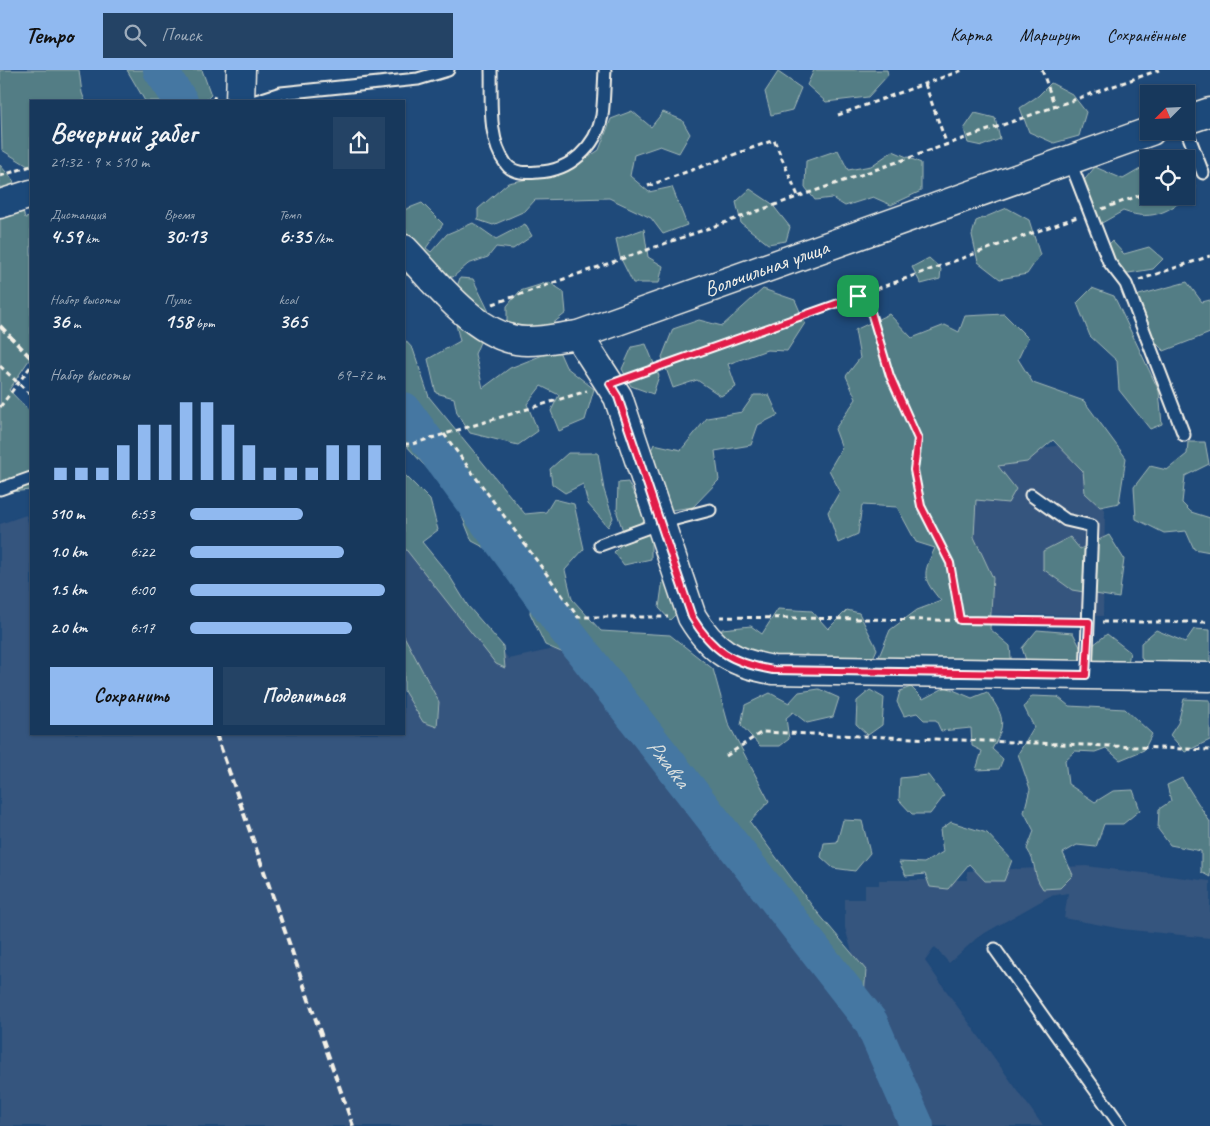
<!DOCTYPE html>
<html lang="ru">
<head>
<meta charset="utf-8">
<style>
	:root { --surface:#17385c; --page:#244365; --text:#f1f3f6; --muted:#9eacbb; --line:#365272; --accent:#90b9f0 }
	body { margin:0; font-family:Caveat,sans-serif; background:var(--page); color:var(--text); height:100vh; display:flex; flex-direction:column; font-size:19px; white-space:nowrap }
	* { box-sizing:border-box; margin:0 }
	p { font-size:16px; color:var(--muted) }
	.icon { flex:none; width:28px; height:28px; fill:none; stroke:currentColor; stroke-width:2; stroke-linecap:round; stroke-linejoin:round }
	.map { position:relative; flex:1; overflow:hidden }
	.details { position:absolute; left:30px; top:30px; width:375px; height:635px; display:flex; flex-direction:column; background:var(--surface); border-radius:0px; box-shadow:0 1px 4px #0004,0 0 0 1px var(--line) }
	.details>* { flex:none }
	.needle { width:32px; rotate:246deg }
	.fabs { position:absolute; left:1140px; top:15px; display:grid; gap:10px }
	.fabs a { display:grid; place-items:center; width:55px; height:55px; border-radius:0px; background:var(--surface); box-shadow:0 1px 4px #0004,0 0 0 1px var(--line); font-size:25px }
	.pin { position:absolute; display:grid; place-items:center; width:42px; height:42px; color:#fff; margin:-21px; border-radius:10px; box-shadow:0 2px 8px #0006 }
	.round { display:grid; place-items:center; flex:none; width:52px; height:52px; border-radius:0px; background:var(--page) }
	.headline { display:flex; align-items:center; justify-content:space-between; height:85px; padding:0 20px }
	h1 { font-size:28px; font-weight:600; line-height:38px }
	.stats { display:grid; grid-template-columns:repeat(3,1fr); gap:8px; height:85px; padding:5px 20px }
	.stats div { display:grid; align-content:center }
	.stats b { font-size:21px; font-weight:600 }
	.stats small { font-size:14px; font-weight:400 }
	.stats p { font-size:14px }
	.chart { height:140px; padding:10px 20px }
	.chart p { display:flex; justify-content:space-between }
	.chart svg { width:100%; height:90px; margin-top:5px; stroke:var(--accent); stroke-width:6 }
	.cta { display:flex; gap:10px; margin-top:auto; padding:10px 20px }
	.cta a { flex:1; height:58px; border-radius:0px; background:var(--accent); color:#111; font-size:20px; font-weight:600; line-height:58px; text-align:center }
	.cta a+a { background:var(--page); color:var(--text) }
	ul { padding:0 20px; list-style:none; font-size:16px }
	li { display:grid; grid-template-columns:80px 60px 1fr; align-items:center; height:38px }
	li i { height:12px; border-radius:6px; background:var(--accent) }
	header { display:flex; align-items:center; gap:30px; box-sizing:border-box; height:70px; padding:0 25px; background:var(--accent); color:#111 }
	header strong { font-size:24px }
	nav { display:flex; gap:28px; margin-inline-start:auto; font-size:18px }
	.search { width:350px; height:45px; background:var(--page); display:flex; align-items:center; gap:12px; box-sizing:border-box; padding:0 18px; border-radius:0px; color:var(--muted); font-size:19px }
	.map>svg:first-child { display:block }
	.built { fill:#34547e }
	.green { fill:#527d85; stroke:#a3b7b6 }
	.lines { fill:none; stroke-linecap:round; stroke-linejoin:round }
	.river { stroke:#4577a2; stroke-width:34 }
	.lane-casing { stroke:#f4f1e8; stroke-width:15 }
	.secondary-casing { stroke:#f4f1e8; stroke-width:31 }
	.path { stroke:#f4f1e8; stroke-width:3; stroke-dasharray:5 4; stroke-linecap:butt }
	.lane { stroke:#1f4a7a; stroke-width:11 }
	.secondary { stroke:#1f4a7a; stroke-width:28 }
	.rail { stroke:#f4f1e8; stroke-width:4; stroke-dasharray:8 4; stroke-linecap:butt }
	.route-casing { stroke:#fff; stroke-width:10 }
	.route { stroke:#e11d48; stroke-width:6 }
	.labels { text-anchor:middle; stroke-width:4.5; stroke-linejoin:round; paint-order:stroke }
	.street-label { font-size:21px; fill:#f4f1e8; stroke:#1f4a7a }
	.water-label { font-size:22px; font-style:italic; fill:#dadfde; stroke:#1f4a7a }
</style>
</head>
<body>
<header>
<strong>Tempo</strong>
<div class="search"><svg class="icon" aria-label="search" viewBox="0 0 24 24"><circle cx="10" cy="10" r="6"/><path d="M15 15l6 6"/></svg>Поиск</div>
<nav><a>Карта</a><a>Маршрут</a><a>Сохранённые</a></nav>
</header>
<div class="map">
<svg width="1210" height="1056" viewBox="0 0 1210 1056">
	<rect width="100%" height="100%" fill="#1f4a7a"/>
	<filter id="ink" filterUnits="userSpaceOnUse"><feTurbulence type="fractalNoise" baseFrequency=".02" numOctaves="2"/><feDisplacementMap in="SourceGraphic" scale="10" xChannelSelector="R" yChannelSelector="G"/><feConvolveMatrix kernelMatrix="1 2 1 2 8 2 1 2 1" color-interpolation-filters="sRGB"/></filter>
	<g filter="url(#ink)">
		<g class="built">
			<path d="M 1076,372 L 1105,442 L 1103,546 L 968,544 L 962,393 Z"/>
			<path d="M 26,445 L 29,455 L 31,454 L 31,664 L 404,664 L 404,466 L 509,589 L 580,573 L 856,896 L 845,858 L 845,829 L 865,829 L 865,815 L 879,815 L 879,810 L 967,810 L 967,801 L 1086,796 L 1210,811 L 1210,868 L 1122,859 L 1064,848 L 1068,823 L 1050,826 L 978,867 L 949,893 L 935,877 L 925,891 L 1043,1056 L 0,1056 L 0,454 Z"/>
		</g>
		<g class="green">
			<path d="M 0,0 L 79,0 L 82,23 L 85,31 L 31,31 L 31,98 L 2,80 Z"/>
			<path d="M 127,0 L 202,0 L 211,25 L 205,31 L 145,31 Z"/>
			<path d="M 814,0 L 887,0 L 888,5 L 868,27 L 826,32 L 807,15 Z"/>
			<path d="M 778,2 L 801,18 L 792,40 L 771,45 L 765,22 Z"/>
			<path d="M 1051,13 L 1072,24 L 1086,42 L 1079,66 L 1054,73 L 1029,62 L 1020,38 L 1038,26 Z"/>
			<path d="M 632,41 L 651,57 L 663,42 L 682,50 L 690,64 L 679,83 L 660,76 L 634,85 L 630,106 L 649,122 L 672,117 L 687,155 L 663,164 L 651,148 L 609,128 L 535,130 L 525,141 L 493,155 L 478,150 L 478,139 L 508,113 L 568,101 L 599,80 L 611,49 Z"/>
			<path d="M 975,43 L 995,48 L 1000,69 L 982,76 L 968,73 L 964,59 Z"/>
			<path d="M 838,80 L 848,100 L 871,96 L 893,81 L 921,93 L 921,121 L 891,135 L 873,127 L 845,136 L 832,128 L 815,130 L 805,117 L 806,91 Z"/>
			<path d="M 1149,94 L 1149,126 L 1186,126 L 1186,95 L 1196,119 C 1173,139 1155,153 1123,141 L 1100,154 L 1081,138 L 1077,119 L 1095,97 L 1123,109 Z"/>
			<path d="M 0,95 L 13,110 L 25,148 L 31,147 L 31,287 L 9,320 L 31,343 L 31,420 L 9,422 L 0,426 Z"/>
			<path d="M 750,119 L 771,133 L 790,157 L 786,171 L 768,174 L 741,153 L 736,132 Z"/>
			<path d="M 422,133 L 443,154 L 426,178 L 431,182 L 447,164 L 473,153 L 496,169 L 525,154 L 532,166 L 513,179 L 496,177 L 488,187 L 468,194 L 453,207 L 437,206 L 425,213 L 404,204 L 404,165 L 407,162 L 404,156 L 404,140 Z"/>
			<path d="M 1007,138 L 1029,150 L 1040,185 L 1027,204 L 1000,209 L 978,192 L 972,165 L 976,151 Z"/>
			<path d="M 644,159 L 648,187 L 663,196 L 659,213 L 633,213 L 620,187 L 616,169 Z"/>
			<path d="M 1112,171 L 1124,184 L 1149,177 L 1163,189 L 1153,199 L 1123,204 L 1101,183 Z"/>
			<path d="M 929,188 L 941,199 L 940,209 L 921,214 L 912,197 Z"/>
			<path d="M 460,208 L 473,209 L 491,246 L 475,284 L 483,318 L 510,298 L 558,279 L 566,297 L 594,319 L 585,350 L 559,361 L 551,341 L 559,325 L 541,316 L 527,334 L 538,361 L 518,375 L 470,363 L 457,343 L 454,328 L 436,323 L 428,289 L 460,271 L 451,234 Z"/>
			<path d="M 549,212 L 564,222 L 566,243 L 537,266 L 507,264 L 507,236 L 520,221 Z"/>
			<path d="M 1187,212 L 1202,232 L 1210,230 L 1210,263 L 1164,281 L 1137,254 L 1130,236 L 1139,225 Z"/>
			<path d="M 1092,218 L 1114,226 L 1159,321 L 1162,354 L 1150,359 L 1119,320 L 1117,291 L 1090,266 L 1077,233 Z"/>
			<path d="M 763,219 L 795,230 L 805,253 L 787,281 L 767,280 L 728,294 L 736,317 L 721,326 L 697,310 L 673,318 L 662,287 L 673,259 L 699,250 L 722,256 Z"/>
			<path d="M 889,244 L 912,268 L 945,255 L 959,262 L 965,246 L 1004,244 L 1028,268 L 1018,289 L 1033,313 L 1084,331 L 1126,388 L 1119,433 L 1100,437 L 1085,423 L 1083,401 L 1053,370 L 1027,392 L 998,396 L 1016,419 L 1008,433 L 976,430 L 974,467 L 993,508 L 990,559 L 1010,576 L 1012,600 L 878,589 L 890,560 L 917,540 L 941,531 C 922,508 922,505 935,478 L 916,472 L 897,437 L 862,435 L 858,464 L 838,473 L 828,442 L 840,421 L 829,400 L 842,378 L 835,359 L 856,329 L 846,306 L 860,288 L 855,260 Z"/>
			<path d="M 404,269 L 413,279 L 429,327 L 525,444 L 546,442 L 554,429 L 574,434 L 584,479 L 565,500 L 572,529 L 601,561 L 670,565 L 713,599 L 728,653 L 769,731 L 750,752 L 813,837 L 866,900 L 864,926 L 850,929 L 787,851 L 684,717 L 674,691 L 643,665 L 589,594 L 545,575 L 530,543 L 532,524 L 512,492 L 472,471 L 455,429 L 404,373 Z"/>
			<path d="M 646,274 L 659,306 L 653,324 L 631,316 L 622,299 L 632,277 Z"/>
			<path d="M 754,325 L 769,325 L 778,345 L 758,355 L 751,375 L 715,381 L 719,410 L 693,437 L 671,440 L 657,430 L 645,394 L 654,374 L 681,380 L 707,348 L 742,342 Z"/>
			<path d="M 1188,372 L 1205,372 L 1209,394 L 1185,406 L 1182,433 L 1191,442 L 1210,448 L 1210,482 L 1194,479 L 1186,461 L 1164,463 L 1136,449 L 1134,417 L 1150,396 L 1167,400 L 1187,384 Z"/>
			<path d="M 568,383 L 598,383 L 604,420 L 613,448 L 608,457 L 588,434 L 583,414 L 565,423 L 552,414 L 550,399 Z"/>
			<path d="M 404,404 L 430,430 L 438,460 L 422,472 L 449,505 L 468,536 L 503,576 L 505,598 L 496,594 L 404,477 Z"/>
			<path d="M 628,412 L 651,458 L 651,489 L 624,495 L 614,482 L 626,470 L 617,443 L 618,413 Z"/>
			<path d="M 1109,465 L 1124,489 L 1119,528 L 1072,520 L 1043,499 L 1043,481 L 1070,467 L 1080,479 Z"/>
			<path d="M 663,509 L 674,514 L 682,538 L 670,550 L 659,538 Z"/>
			<path d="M 778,539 L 812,541 L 828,559 L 847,540 L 859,543 L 877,579 L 870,595 L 836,605 L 806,584 L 778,603 L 722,576 L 722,559 L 751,556 L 762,564 Z"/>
			<path d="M 1194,559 L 1210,560 L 1210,603 L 1181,602 L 1167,592 L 1149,600 L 1141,587 L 1141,573 L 1156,560 L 1185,572 Z"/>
			<path d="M 1037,560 L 1073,563 L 1083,583 L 1107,564 L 1130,582 L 1127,599 L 1032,608 L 1022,578 Z"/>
			<path d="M 404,566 L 439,632 L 437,657 L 423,652 L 404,621 Z"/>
			<path d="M 911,617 L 923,629 L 946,617 L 972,628 L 987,622 C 1004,646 1007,653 992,679 L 1003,689 L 999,699 L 976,700 L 982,681 L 972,676 L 971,658 L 941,661 L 936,650 L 924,650 L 917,643 L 904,646 L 897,632 L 900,621 Z"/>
			<path d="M 819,619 L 839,628 L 833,647 L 807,653 L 793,642 L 786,648 L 789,669 L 780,676 L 760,676 L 741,655 L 745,635 L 770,623 L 789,633 L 799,622 Z"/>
			<path d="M 870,620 L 884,628 L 882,655 L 868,665 L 856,654 L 857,631 Z"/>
			<path d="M 1032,626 L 1058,627 L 1069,636 L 1125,639 L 1152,664 L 1144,680 L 1120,690 L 1106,678 L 1095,682 L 1075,681 L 1065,690 L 1068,714 L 1095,732 L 1113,721 L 1133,720 L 1140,740 L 1123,754 L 1104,754 L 1096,777 L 1077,775 L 1063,783 L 1073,805 L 1060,818 L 1043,819 C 1031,802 1038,795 1027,779 L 1034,761 L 1024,742 L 1030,719 L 1018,684 L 1034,657 L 1024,637 Z"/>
			<path d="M 1184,629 L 1210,630 L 1210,670 L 1185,682 L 1170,665 L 1178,653 Z"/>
			<path d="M 928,705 L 944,726 L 930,744 L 912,744 L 899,730 L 900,708 Z"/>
			<path d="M 1182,708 L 1210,752 L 1210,807 L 1201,802 L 1201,781 L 1170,775 L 1158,759 L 1159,739 L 1171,731 L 1167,715 Z"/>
			<path d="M 843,750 L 862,751 L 870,783 L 855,801 L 833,798 L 821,787 L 824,773 L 837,772 Z"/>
			<path d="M 951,752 L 987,763 L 1012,790 L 1004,811 L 985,811 L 969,794 L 948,819 L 930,817 L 925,804 L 906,806 L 899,792 L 924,793 L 943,782 L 940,760 Z"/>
		</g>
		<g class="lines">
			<g class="river">
				<path d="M 160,0 L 181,31"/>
				<path id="s1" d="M 404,339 L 564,558 L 871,952 L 917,1056"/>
			</g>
			<g class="lane-casing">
				<g id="lane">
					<path d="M 491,0 C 492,29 487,69 506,94 C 513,104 527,103 538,102 C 570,101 596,77 602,46 C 604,31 604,15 605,0"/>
					<path d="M 256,31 L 281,23 L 418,9 L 448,0"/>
					<path d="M 1186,59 L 1203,103"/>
					<path d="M 1069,89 L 1109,192 L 1126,214 L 1184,365"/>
					<path d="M 0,419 L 31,408"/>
					<path d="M 1031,425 L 1066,450 L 1092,456 L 1086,605"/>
					<path d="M 600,475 L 660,453 L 710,440"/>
					<path d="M 995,879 L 1121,1056"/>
				</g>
			</g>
			<g class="secondary-casing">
				<g id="secondary">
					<path d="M 240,31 L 241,0"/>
					<path d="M 1186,50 L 1210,42"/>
					<path d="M 0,134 L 31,124"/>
					<path id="s2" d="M 404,179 C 435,211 479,272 528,271 C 544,271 562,267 578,265 L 1151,61"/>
					<path d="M 578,265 L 618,327 L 692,547 C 713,582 734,593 773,600 L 1210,607"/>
				</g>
			</g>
			<g class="path">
				<path d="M 1042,0 L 1055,37"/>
				<path d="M 925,14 L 947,75"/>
				<path d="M 213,31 L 216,23"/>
				<path d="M 838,45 L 963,0"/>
				<path d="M 0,106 L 31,96"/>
				<path d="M 648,116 L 774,70 L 799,128"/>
				<path d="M 1102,139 L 1149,122"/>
				<path d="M 1139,210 L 1210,186"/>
				<path d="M 858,226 L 871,242 L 890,305 L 918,369 L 915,400 L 921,436 L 950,493 L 960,550"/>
				<path d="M 493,234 L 1159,0"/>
				<path d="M 0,296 L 31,325"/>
				<path d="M 631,307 L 1077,147"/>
				<path d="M 0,337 L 31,296"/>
				<path d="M 444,364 L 578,547 L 668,547"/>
				<path d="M 404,374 L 412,374 L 587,321"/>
				<path d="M 720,547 L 1073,552"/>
				<path d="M 1102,552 L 1210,552"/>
				<path d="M 726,686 L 762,662 L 1210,680"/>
			</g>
			<use href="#lane" class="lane"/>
			<use href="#secondary" class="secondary"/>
			<g class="rail">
				<path d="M 0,256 L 31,288"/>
				<path d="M 216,664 L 353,1056"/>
			</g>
		</g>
	</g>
	<g class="lines" filter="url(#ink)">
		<g class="route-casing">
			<path id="route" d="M 858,226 L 871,242 L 890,306 L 918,369 L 914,400 L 921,436 L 950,493 L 960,550 L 1089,552 L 1086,605 L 773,600 C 733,593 713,582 692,547 L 618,327 L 610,314 Z"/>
		</g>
		<use href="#route" class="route"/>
	</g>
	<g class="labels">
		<g class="street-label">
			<text dy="7" stroke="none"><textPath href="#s2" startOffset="409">Волочильная улица</textPath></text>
		</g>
		<g class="water-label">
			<text dy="8" stroke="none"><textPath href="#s1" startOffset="442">Ржавка</textPath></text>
		</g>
	</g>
</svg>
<div class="fabs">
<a><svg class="needle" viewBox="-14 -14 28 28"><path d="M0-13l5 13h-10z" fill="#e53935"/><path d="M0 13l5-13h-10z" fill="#9eacbb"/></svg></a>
<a><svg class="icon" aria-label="locate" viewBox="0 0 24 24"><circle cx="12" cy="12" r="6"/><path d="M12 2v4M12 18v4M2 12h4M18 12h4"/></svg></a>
</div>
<div class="pin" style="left:858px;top:226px;background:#1e9e55"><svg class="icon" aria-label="arrive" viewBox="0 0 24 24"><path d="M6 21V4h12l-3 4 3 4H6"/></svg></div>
<section class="details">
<div class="headline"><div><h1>Вечерний забег</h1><p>21:32 · 9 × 510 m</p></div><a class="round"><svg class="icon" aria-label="share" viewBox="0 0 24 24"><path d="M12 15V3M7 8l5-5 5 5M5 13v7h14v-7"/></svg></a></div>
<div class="stats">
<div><p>Дистанция</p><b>4.59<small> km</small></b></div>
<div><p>Время</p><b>30:13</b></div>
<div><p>Темп</p><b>6:35<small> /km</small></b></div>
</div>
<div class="stats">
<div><p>Набор высоты</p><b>36<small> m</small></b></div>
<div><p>Пульс</p><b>158<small> bpm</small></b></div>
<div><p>kcal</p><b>365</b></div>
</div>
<div class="chart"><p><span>Набор высоты</span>69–72 m</p>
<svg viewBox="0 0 160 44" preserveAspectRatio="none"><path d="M5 44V38M15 44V38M25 44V38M35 44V27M45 44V17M55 44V17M65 44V6M75 44V6M85 44V17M95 44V27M105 44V38M115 44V38M125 44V38M135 44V27M145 44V27M155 44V27"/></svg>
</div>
<ul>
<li><b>510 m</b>6:53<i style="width:58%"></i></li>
<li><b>1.0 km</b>6:22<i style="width:79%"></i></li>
<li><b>1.5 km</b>6:00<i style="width:100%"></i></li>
<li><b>2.0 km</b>6:17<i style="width:83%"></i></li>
</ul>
<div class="cta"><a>Сохранить</a><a>Поделиться</a></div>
</section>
</div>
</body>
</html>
